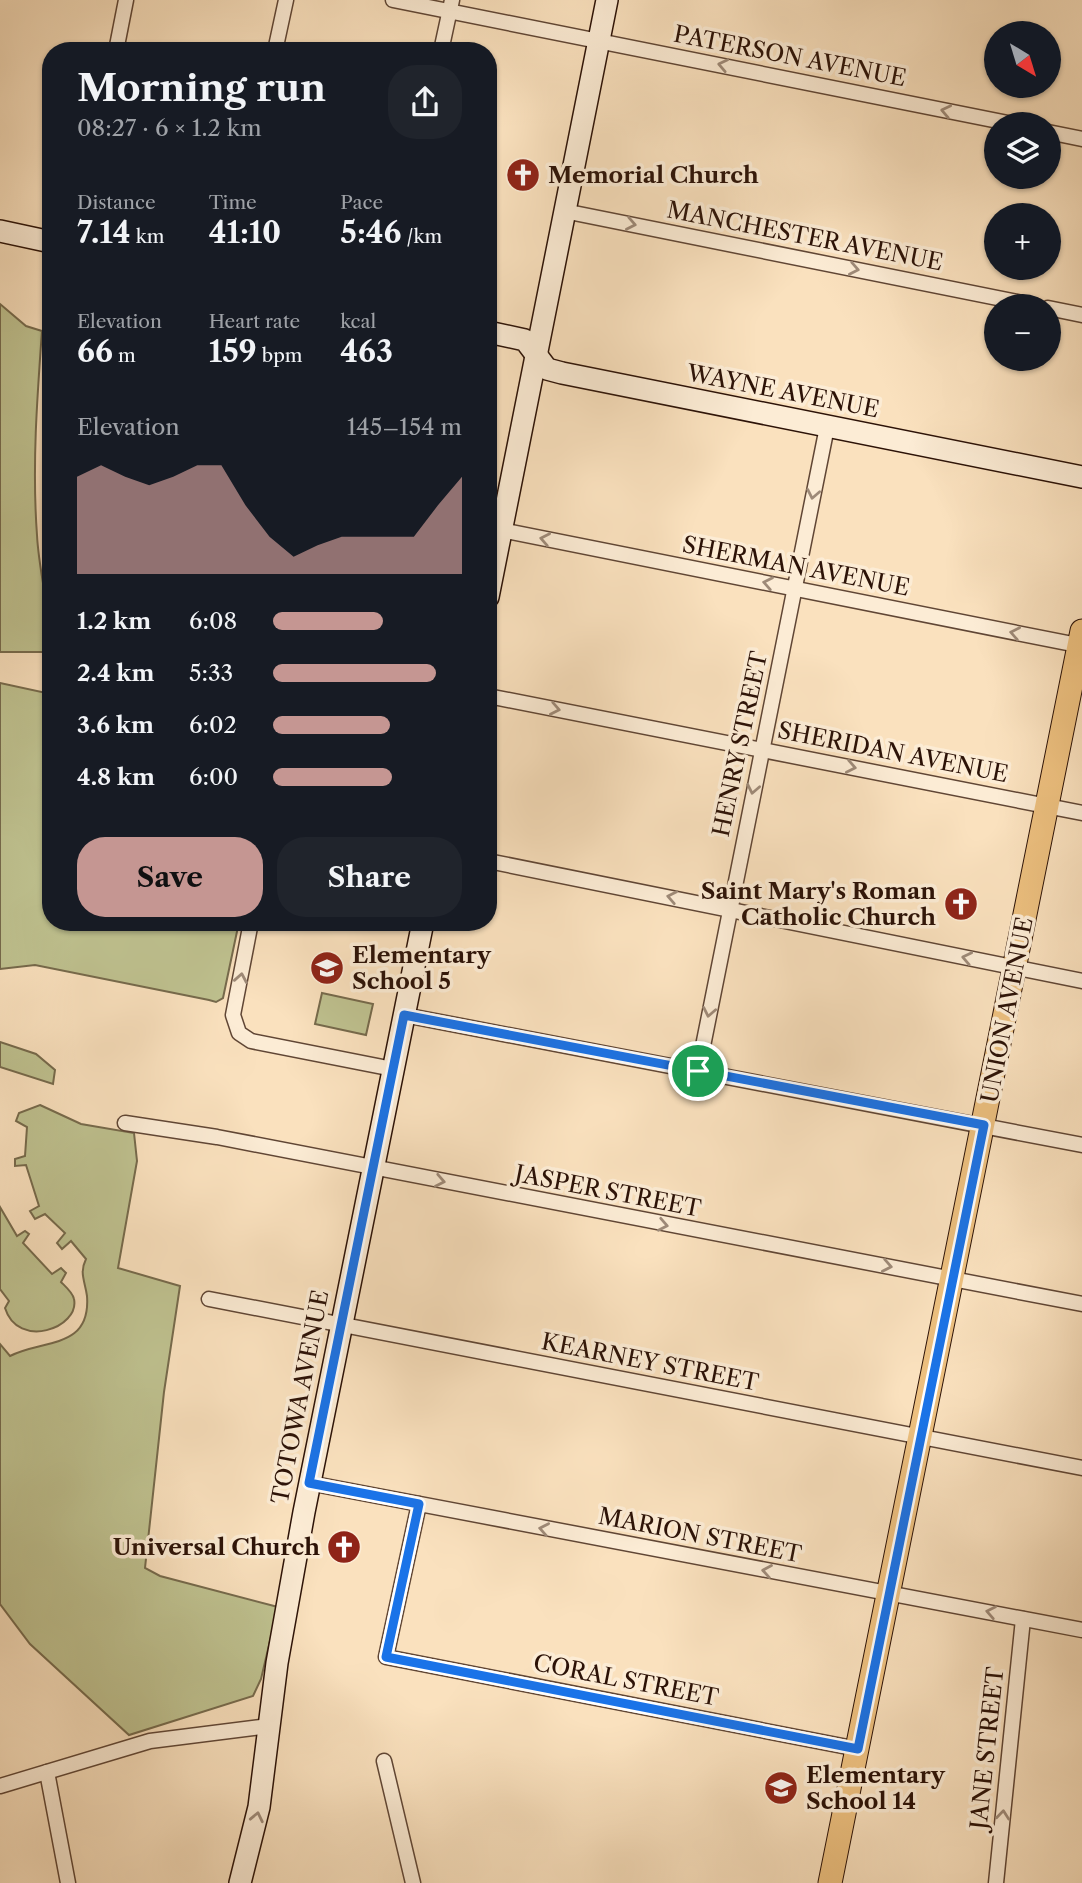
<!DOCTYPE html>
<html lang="en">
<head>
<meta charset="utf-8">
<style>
	:root { --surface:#171b24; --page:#20242c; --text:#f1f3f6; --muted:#9ea1a6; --accent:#c59692 }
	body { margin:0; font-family:"Libre Caslon Text",serif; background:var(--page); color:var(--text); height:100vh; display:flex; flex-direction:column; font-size:26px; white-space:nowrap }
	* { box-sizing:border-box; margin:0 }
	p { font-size:23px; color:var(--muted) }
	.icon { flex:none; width:38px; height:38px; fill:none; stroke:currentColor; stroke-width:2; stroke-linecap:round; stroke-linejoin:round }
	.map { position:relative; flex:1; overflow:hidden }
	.drawer { position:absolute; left:42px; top:42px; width:455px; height:889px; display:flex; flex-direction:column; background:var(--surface); border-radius:28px; box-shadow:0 2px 5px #0004 }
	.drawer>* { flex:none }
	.needle { width:46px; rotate:142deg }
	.tools { position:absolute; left:984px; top:21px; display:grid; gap:14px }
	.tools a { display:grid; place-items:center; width:77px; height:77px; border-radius:50%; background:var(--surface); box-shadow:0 2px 5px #0004; font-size:35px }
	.pin { position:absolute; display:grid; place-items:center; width:60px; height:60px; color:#fff; margin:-30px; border:4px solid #fff; border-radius:50%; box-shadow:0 2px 7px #0007 }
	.round { display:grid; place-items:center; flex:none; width:74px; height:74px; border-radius:28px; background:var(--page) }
	.overview { display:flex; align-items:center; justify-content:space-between; height:119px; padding:0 35px }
	h1 { font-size:38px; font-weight:700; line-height:52px }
	.metrics { display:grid; grid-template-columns:repeat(3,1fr); gap:10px; height:119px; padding:7px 35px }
	.metrics div { display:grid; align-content:center }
	.metrics b { font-size:30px; font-weight:700 }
	.metrics small { font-size:19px; font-weight:400 }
	.metrics p { font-size:19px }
	.chart { height:196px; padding:14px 35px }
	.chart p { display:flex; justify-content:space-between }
	.chart svg { width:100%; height:126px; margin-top:7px; fill:var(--accent); opacity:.7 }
	.action { display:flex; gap:14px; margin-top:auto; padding:14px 35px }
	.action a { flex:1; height:80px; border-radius:28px; background:var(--accent); color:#111; font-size:28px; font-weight:700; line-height:80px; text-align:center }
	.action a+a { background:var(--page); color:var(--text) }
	ul { padding:0 35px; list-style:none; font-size:23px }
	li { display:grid; grid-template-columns:112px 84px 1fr; align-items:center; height:52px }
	li i { height:18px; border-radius:9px; background:var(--accent) }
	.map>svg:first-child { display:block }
	.green { fill:#bfc290; stroke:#766a4c; stroke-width:2 }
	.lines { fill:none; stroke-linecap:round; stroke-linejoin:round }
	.street-casing { stroke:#604635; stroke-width:17 }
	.secondary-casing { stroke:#2c1207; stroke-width:24 }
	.primary-casing { stroke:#2c1207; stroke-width:25 }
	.street { stroke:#fcecd5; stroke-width:14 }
	.secondary { stroke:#fcecd5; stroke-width:21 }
	.primary { stroke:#edc07f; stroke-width:23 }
	.oneway { stroke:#9e8a78 }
	.route-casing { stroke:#fff; stroke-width:14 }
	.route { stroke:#1a73e8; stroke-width:9 }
	.labels { text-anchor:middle; stroke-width:7; stroke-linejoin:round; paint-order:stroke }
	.street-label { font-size:23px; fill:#2c1207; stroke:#fcecd5 }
	.poi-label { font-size:23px; font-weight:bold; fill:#2c1207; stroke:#fcecd5; text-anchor:start }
</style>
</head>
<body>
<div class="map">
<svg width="1082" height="1883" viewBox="0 0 1082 1883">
	<rect width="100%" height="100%" fill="#fae1be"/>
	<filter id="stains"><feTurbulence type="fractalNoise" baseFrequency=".00286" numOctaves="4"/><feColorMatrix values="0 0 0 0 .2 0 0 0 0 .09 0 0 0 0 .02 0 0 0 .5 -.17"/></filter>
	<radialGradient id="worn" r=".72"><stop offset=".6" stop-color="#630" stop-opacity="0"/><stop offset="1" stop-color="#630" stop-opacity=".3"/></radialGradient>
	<g class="green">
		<path d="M 0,304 L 26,326 L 42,331 C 37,399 32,467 37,535 C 39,575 51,612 51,652 L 0,652 Z"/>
		<path d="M 0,683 L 51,694 L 51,922 L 239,922 L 223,998 L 216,1002 L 209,1000 L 35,965 L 0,969 Z"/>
		<path d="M 322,993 L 373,1004 L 366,1035 L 315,1024 Z"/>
		<path d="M 0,1042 L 36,1054 L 55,1070 L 53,1084 L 0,1067 Z"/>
		<path d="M 40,1105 L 81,1124 L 134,1133 L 137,1161 L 118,1268 L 180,1286 L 164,1392 L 145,1568 L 160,1576 L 278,1607 L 261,1679 L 253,1696 L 129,1735 L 30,1644 L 0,1604 L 0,1344 L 10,1356 C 42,1339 91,1350 87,1296 C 85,1281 79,1273 86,1259 L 71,1241 L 62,1249 L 57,1243 L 65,1233 L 45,1214 L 35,1219 L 30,1211 L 39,1206 L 26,1165 L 15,1166 L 15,1159 L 25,1156 L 27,1127 L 16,1121 L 19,1113 Z"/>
		<path d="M 0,1207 L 17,1236 L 25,1231 L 29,1234 L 23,1243 L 52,1274 L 61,1268 L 66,1273 L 61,1282 C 66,1287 73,1293 74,1299 C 80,1328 18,1350 5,1308 L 9,1301 L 0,1289 Z"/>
	</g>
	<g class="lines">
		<g class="street-casing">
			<g id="street">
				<path d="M 393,0 L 1013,124"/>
				<path d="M 116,51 L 126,0"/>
				<path d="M 275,51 L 286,0"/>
				<path d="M 441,51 L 452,0"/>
				<path d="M 1048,132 L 1082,139"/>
				<path d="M 564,211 L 1037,306"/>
				<path d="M 1048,308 L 1082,315"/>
				<path d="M 51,434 L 51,522"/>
				<path d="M 501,530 L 1082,646"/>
				<path d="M 488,696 L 1082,813"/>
				<path d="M 488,861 L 1082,981"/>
				<path d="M 251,922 L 233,1015 L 239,1033 L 251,1041 L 393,1069"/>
				<path d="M 404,1015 L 1082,1145"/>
				<path d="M 698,1071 L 827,427"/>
				<path d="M 125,1123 L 217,1137 L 1082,1304"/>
				<path d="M 209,1299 L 1082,1468"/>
				<path d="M 309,1483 L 1082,1630"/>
				<path d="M 419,1504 L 386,1657 L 858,1749"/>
				<path d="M 384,1761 L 413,1883"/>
				<path d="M 47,1772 L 68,1883"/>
				<path d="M 0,1786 L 150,1741 L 269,1726"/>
				<path d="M 996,1883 L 1023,1619"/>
			</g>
		</g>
		<g class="secondary-casing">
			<g id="secondary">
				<path d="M 0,231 L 51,242"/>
				<path d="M 488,332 L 525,340 L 547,369 L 562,373 L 1082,477"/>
				<path d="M 488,597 L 607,0"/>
				<path d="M 240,1883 L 259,1807 L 277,1663 L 304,1512 L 423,922"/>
			</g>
		</g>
		<g class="primary-casing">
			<path id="primary" d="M 830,1883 L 1082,631"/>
		</g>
		<use href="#street" class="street"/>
		<use href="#secondary" class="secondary"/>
		<use href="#primary" class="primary"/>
	</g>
	<defs><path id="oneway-chevron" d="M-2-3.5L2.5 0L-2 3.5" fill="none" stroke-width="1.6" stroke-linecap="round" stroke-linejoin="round" transform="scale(1.75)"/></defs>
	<g class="oneway">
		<use href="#oneway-chevron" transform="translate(723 65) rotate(-168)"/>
		<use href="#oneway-chevron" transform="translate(946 111) rotate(-168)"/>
		<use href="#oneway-chevron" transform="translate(631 224) rotate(11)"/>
		<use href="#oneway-chevron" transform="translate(854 269) rotate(11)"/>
		<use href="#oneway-chevron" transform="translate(813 494) rotate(101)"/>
		<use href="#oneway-chevron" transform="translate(545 539) rotate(-169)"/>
		<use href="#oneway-chevron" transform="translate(768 583) rotate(-169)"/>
		<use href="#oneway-chevron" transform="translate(1015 633) rotate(-169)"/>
		<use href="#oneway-chevron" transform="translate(555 709) rotate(11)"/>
		<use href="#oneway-chevron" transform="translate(851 767) rotate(11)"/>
		<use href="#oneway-chevron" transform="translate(753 789) rotate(101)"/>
		<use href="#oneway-chevron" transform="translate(672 897) rotate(-169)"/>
		<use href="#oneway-chevron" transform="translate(967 958) rotate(-168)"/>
		<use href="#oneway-chevron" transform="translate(241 978) rotate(-80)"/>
		<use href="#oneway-chevron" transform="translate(709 1012) rotate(101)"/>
		<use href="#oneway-chevron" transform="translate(440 1181) rotate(11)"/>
		<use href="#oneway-chevron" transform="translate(663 1225) rotate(11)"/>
		<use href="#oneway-chevron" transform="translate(887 1266) rotate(11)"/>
		<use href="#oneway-chevron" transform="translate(544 1529) rotate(-169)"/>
		<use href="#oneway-chevron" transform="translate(767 1571) rotate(-170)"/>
		<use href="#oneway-chevron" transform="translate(991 1612) rotate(-169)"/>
		<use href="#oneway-chevron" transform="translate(1003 1815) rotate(-84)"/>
		<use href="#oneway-chevron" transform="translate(257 1817) rotate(-78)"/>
	</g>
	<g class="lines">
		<g class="route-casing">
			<path id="route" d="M 404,1015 L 984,1125 L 858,1749 L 386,1657 L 419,1504 L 309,1483 Z"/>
		</g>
		<use href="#route" class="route"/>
	</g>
	<defs>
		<g id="church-disc" transform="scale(1.75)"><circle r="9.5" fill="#8f2418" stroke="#fcecd5"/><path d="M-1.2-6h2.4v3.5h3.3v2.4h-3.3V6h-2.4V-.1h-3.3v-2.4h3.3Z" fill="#fff"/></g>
		<g id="school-disc" transform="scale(1.75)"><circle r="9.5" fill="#8f2418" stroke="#fcecd5"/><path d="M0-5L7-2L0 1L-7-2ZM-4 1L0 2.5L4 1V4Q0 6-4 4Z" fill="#fff"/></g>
	</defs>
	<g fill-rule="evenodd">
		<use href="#church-disc" x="523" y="175"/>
		<use href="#church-disc" x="961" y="904"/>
		<use href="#school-disc" x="327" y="968"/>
		<use href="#church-disc" x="344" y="1547"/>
		<use href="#school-disc" x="781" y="1788"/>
	</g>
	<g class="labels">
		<g class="street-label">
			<text transform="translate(790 56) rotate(11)" y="8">PATERSON AVENUE</text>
			<text transform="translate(805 236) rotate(11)" y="8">MANCHESTER AVENUE</text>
			<text transform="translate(783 391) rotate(11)" y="8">WAYNE AVENUE</text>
			<text transform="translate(796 566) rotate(11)" y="8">SHERMAN AVENUE</text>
			<text transform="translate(740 744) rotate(-78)" y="8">HENRY STREET</text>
			<text transform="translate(893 752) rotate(11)" y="8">SHERIDAN AVENUE</text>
			<text transform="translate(1007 1010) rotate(-79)" y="8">UNION AVENUE</text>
			<text transform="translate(608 1191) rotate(11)" y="8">JASPER STREET</text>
			<text transform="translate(650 1362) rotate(11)" y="8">KEARNEY STREET</text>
			<text transform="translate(300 1397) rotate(-79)" y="8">TOTOWA AVENUE</text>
			<text transform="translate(700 1535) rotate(11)" y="8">MARION STREET</text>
			<text transform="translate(626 1680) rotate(11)" y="8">CORAL STREET</text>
			<text transform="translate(987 1748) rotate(-84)" y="8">JANE STREET</text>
		</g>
		<g class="poi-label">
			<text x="548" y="183">Memorial Church</text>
			<text x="936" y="899" text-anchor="end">Saint Mary's Roman<tspan x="936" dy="26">Catholic Church</tspan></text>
			<text x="352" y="963">Elementary<tspan x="352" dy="26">School 5</tspan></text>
			<text x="320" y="1555" text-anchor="end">Universal Church</text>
			<text x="806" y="1783">Elementary<tspan x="806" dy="26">School 14</tspan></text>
		</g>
	</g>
	<rect width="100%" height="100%" filter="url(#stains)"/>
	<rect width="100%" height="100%" fill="url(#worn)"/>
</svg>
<div class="tools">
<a><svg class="needle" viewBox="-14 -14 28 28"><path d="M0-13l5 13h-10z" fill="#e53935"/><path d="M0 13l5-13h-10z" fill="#9ea1a6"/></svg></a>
<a><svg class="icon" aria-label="layers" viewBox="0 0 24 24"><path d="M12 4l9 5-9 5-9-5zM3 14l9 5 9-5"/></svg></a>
<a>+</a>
<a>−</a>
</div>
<div class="pin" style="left:698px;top:1071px;background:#1e9e55"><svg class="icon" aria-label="arrive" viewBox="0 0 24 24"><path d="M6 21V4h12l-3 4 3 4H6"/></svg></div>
<section class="drawer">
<div class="overview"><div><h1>Morning run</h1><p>08:27 · 6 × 1.2 km</p></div><a class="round"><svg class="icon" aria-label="share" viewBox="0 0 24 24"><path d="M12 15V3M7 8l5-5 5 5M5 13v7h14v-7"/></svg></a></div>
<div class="metrics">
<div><p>Distance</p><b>7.14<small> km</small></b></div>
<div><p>Time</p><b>41:10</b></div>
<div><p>Pace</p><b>5:46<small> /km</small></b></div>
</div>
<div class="metrics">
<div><p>Elevation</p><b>66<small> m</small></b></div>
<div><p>Heart rate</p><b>159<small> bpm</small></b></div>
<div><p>kcal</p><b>463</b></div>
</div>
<div class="chart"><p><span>Elevation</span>145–154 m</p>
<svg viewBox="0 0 160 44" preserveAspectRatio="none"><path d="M0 44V10L10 6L20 10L30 13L40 10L50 6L60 6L70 20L80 31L90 38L100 34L110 31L120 31L130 31L140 31L150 20L160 10V44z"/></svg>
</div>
<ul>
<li><b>1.2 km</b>6:08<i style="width:58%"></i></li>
<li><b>2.4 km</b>5:33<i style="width:86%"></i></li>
<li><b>3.6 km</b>6:02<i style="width:62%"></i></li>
<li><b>4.8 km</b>6:00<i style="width:63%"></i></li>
</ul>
<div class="action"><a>Save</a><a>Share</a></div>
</section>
</div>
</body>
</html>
